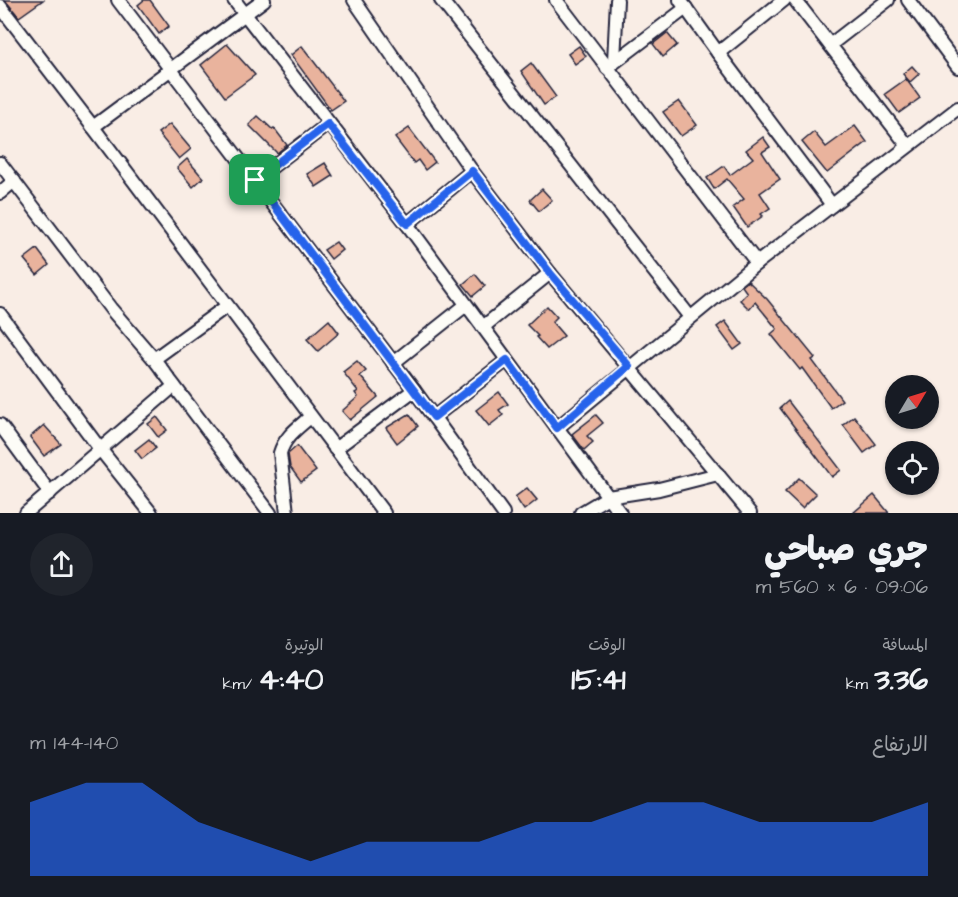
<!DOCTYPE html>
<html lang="ar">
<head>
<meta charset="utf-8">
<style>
	:root { --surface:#171b24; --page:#20242c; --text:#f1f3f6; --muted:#9ea1a6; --accent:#2563eb }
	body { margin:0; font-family:"Architects Daughter","Playpen Sans Arabic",sans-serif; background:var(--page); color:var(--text); direction:rtl; height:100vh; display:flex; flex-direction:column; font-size:22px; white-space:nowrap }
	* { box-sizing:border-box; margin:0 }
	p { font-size:20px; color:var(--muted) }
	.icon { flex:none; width:33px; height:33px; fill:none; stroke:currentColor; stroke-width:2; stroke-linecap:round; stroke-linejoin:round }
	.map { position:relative; height:513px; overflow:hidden; direction:ltr }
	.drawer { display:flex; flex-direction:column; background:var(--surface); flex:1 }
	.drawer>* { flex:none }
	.needle { width:39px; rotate:52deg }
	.tools { position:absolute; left:885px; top:375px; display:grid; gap:12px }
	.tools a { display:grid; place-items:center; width:54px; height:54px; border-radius:50%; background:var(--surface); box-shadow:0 2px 4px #0004; font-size:30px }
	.pin { position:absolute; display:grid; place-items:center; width:51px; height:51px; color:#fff; margin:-26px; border-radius:12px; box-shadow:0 3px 9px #0006 }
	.round { display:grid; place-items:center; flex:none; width:63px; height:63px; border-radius:32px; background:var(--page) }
	.headline { display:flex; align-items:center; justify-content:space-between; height:102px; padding:0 30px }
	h1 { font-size:33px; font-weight:800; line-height:45px }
	.stats { display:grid; grid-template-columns:repeat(3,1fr); gap:9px; height:102px; padding:6px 30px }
	.stats div { display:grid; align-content:center }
	.stats b { font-size:30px; font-weight:800 }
	.stats small { font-size:16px; font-weight:400 }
	.stats p { font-size:16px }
	.chart { height:168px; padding:12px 30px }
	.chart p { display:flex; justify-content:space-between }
	.chart svg { width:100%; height:108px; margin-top:6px; fill:var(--accent); opacity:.7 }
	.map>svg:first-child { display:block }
	.building { fill:#e9b39d; stroke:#22223b; stroke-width:1.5 }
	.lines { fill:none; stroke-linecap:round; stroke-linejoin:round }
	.street-casing { stroke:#22223b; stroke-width:16 }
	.street { stroke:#fdfcf7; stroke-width:12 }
	.route-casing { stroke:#fff; stroke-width:12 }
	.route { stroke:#2563eb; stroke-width:8 }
</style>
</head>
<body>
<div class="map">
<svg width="958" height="513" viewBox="0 0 958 513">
	<rect width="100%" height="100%" fill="#f9ede5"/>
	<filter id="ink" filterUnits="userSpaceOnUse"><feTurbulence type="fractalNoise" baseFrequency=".0167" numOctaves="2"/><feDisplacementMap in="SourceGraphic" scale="12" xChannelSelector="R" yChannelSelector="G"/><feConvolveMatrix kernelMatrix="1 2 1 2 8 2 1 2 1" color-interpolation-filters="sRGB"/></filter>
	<g filter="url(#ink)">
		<g class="building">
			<path d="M 5,0 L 43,0 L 19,17 Z"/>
			<path d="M 144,0 L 150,0 L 169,26 L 159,34 L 138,5 Z"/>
			<path d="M 667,33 L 677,45 L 663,57 L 653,44 Z"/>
			<path d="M 227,44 L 255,75 L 225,97 L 201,65 Z"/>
			<path d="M 302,46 L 344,101 L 331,110 L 291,55 Z"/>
			<path d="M 579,46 L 586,56 L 575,64 L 568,54 Z"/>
			<path d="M 531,63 L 556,97 L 544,105 L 521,71 Z"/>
			<path d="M 912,66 L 919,74 L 910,82 L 903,74 Z"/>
			<path d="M 906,79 L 920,98 L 899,113 L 885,94 Z"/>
			<path d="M 679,101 L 697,125 L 681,136 L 663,112 Z"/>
			<path d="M 258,116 L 272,129 L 274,128 L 287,145 L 277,153 L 249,125 Z"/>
			<path d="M 170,124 L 191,149 L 179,159 L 158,133 Z"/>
			<path d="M 855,126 L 867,142 L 827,173 L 802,142 L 814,132 L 826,147 Z"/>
			<path d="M 409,128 L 435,162 L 425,170 L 418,160 L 414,163 L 395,138 Z"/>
			<path d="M 763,137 L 770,147 L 762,152 L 780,179 L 760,193 L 770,208 L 761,214 L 763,216 L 747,227 L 733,207 L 744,199 L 727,179 L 714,189 L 707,178 L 724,166 L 730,175 L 753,158 L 746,150 Z"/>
			<path d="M 187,159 L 203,178 L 193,187 L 177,168 Z"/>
			<path d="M 325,163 L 333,176 L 316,187 L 307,174 Z"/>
			<path d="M 542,189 L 552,200 L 539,211 L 530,200 Z"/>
			<path d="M 336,242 L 342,250 L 331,259 L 324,250 Z"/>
			<path d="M 37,249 L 49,265 L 37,275 L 24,259 Z"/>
			<path d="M 475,274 L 485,286 L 473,296 L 463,284 Z"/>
			<path d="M 748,281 L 767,299 L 815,358 L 812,360 L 842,400 L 831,408 L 802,368 L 800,370 L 771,334 L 777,329 L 755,302 L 749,309 L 740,300 L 747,293 L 742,286 Z"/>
			<path d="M 547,306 L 557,317 L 552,322 L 564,336 L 547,349 L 536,337 L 538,336 L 527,325 Z"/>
			<path d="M 329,320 L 339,333 L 318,351 L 307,339 Z"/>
			<path d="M 725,321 L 742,344 L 734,350 L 717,327 Z"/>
			<path d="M 357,361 L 366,371 L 360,376 L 378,397 L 350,420 L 342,411 L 358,397 L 355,393 L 358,391 L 343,372 Z"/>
			<path d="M 499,392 L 508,404 L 499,410 L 503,415 L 489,426 L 476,410 Z"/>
			<path d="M 788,401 L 841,470 L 832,477 L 780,408 Z"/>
			<path d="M 409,414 L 418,426 L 397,443 L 386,428 Z"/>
			<path d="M 596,415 L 603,423 L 587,436 L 593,442 L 584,450 L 572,434 Z"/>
			<path d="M 854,416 L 876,444 L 864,453 L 843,425 Z"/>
			<path d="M 157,417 L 167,430 L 158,437 L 148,424 Z"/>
			<path d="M 44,425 L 61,444 L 44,456 L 30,437 Z"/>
			<path d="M 149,439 L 156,448 L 142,459 L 135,450 Z"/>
			<path d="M 297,446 L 316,471 L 301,482 L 290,467 L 288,454 Z"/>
			<path d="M 799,478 L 816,494 L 802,508 L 785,492 Z"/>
			<path d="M 527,488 L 537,500 L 524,510 L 515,497 Z"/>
			<path d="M 874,495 L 889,513 L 853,513 Z"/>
		</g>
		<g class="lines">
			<g class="street-casing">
				<g id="street">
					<path d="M 118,0 L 414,390 L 503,513"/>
					<path d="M 234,0 L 407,224 L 620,513"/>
					<path d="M 354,0 L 472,171 L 550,273 L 750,513"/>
					<path d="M 441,0 L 690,317"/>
					<path d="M 556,0 L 757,263"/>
					<path d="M 680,0 L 718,53 L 832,205"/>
					<path d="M 795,0 L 908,146"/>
					<path d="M 908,0 L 958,67"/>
					<path d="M 0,6 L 93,127 L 264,0"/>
					<path d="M 830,45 L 888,0"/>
					<path d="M 718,53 L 784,0"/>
					<path d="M 614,61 L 617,0"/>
					<path d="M 607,68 L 686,8"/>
					<path d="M 93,127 L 384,513"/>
					<path d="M 0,163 L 111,309 L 154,359 L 270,513"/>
					<path d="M 255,180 L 328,124"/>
					<path d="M 0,193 L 14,181"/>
					<path d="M 407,224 L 472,171"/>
					<path d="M 0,314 L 100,449 L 151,513"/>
					<path d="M 483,327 L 550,273"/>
					<path d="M 154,359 L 227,306"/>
					<path d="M 393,363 L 466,305"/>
					<path d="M 434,417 L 507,360"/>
					<path d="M 0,425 L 50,493"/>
					<path d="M 557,428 L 757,263 L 958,108"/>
					<path d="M 335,449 L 414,390"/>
					<path d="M 26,513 L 174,386"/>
					<path d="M 287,513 L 280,453 C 285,436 298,428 310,417"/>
					<path d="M 581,513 L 608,497 L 659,489 L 718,474"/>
				</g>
			</g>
			<use href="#street" class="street"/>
		</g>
	</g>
	<g class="lines" filter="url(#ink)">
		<g class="route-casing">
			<path id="route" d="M 328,124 L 407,224 L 472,171 L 550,273 L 629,366 L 557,428 L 507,360 L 434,417 L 255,180 Z"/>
		</g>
		<use href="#route" class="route"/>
	</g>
</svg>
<div class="tools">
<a><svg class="needle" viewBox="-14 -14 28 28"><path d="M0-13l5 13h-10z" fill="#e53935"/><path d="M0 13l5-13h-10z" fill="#9ea1a6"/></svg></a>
<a><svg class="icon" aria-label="locate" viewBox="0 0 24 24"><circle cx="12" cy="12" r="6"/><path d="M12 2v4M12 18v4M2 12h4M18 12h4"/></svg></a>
</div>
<div class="pin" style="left:255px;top:180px;background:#1e9e55"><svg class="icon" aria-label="arrive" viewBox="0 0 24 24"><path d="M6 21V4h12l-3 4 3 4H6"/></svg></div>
</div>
<section class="drawer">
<div class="headline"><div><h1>جري صباحي</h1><p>09:06 · 6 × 560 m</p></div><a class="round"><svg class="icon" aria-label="share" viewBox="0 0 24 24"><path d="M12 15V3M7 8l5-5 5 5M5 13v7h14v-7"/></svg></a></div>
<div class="stats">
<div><p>المسافة</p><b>3.36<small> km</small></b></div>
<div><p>الوقت</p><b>15:41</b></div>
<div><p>الوتيرة</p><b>4:40<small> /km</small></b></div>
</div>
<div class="chart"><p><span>الارتفاع</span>140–144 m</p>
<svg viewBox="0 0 160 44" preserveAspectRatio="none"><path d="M0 44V14L10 6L20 6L30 22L40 30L50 38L60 30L70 30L80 30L90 22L100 22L110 14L120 14L130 22L140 22L150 22L160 14V44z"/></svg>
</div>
</section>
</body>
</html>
